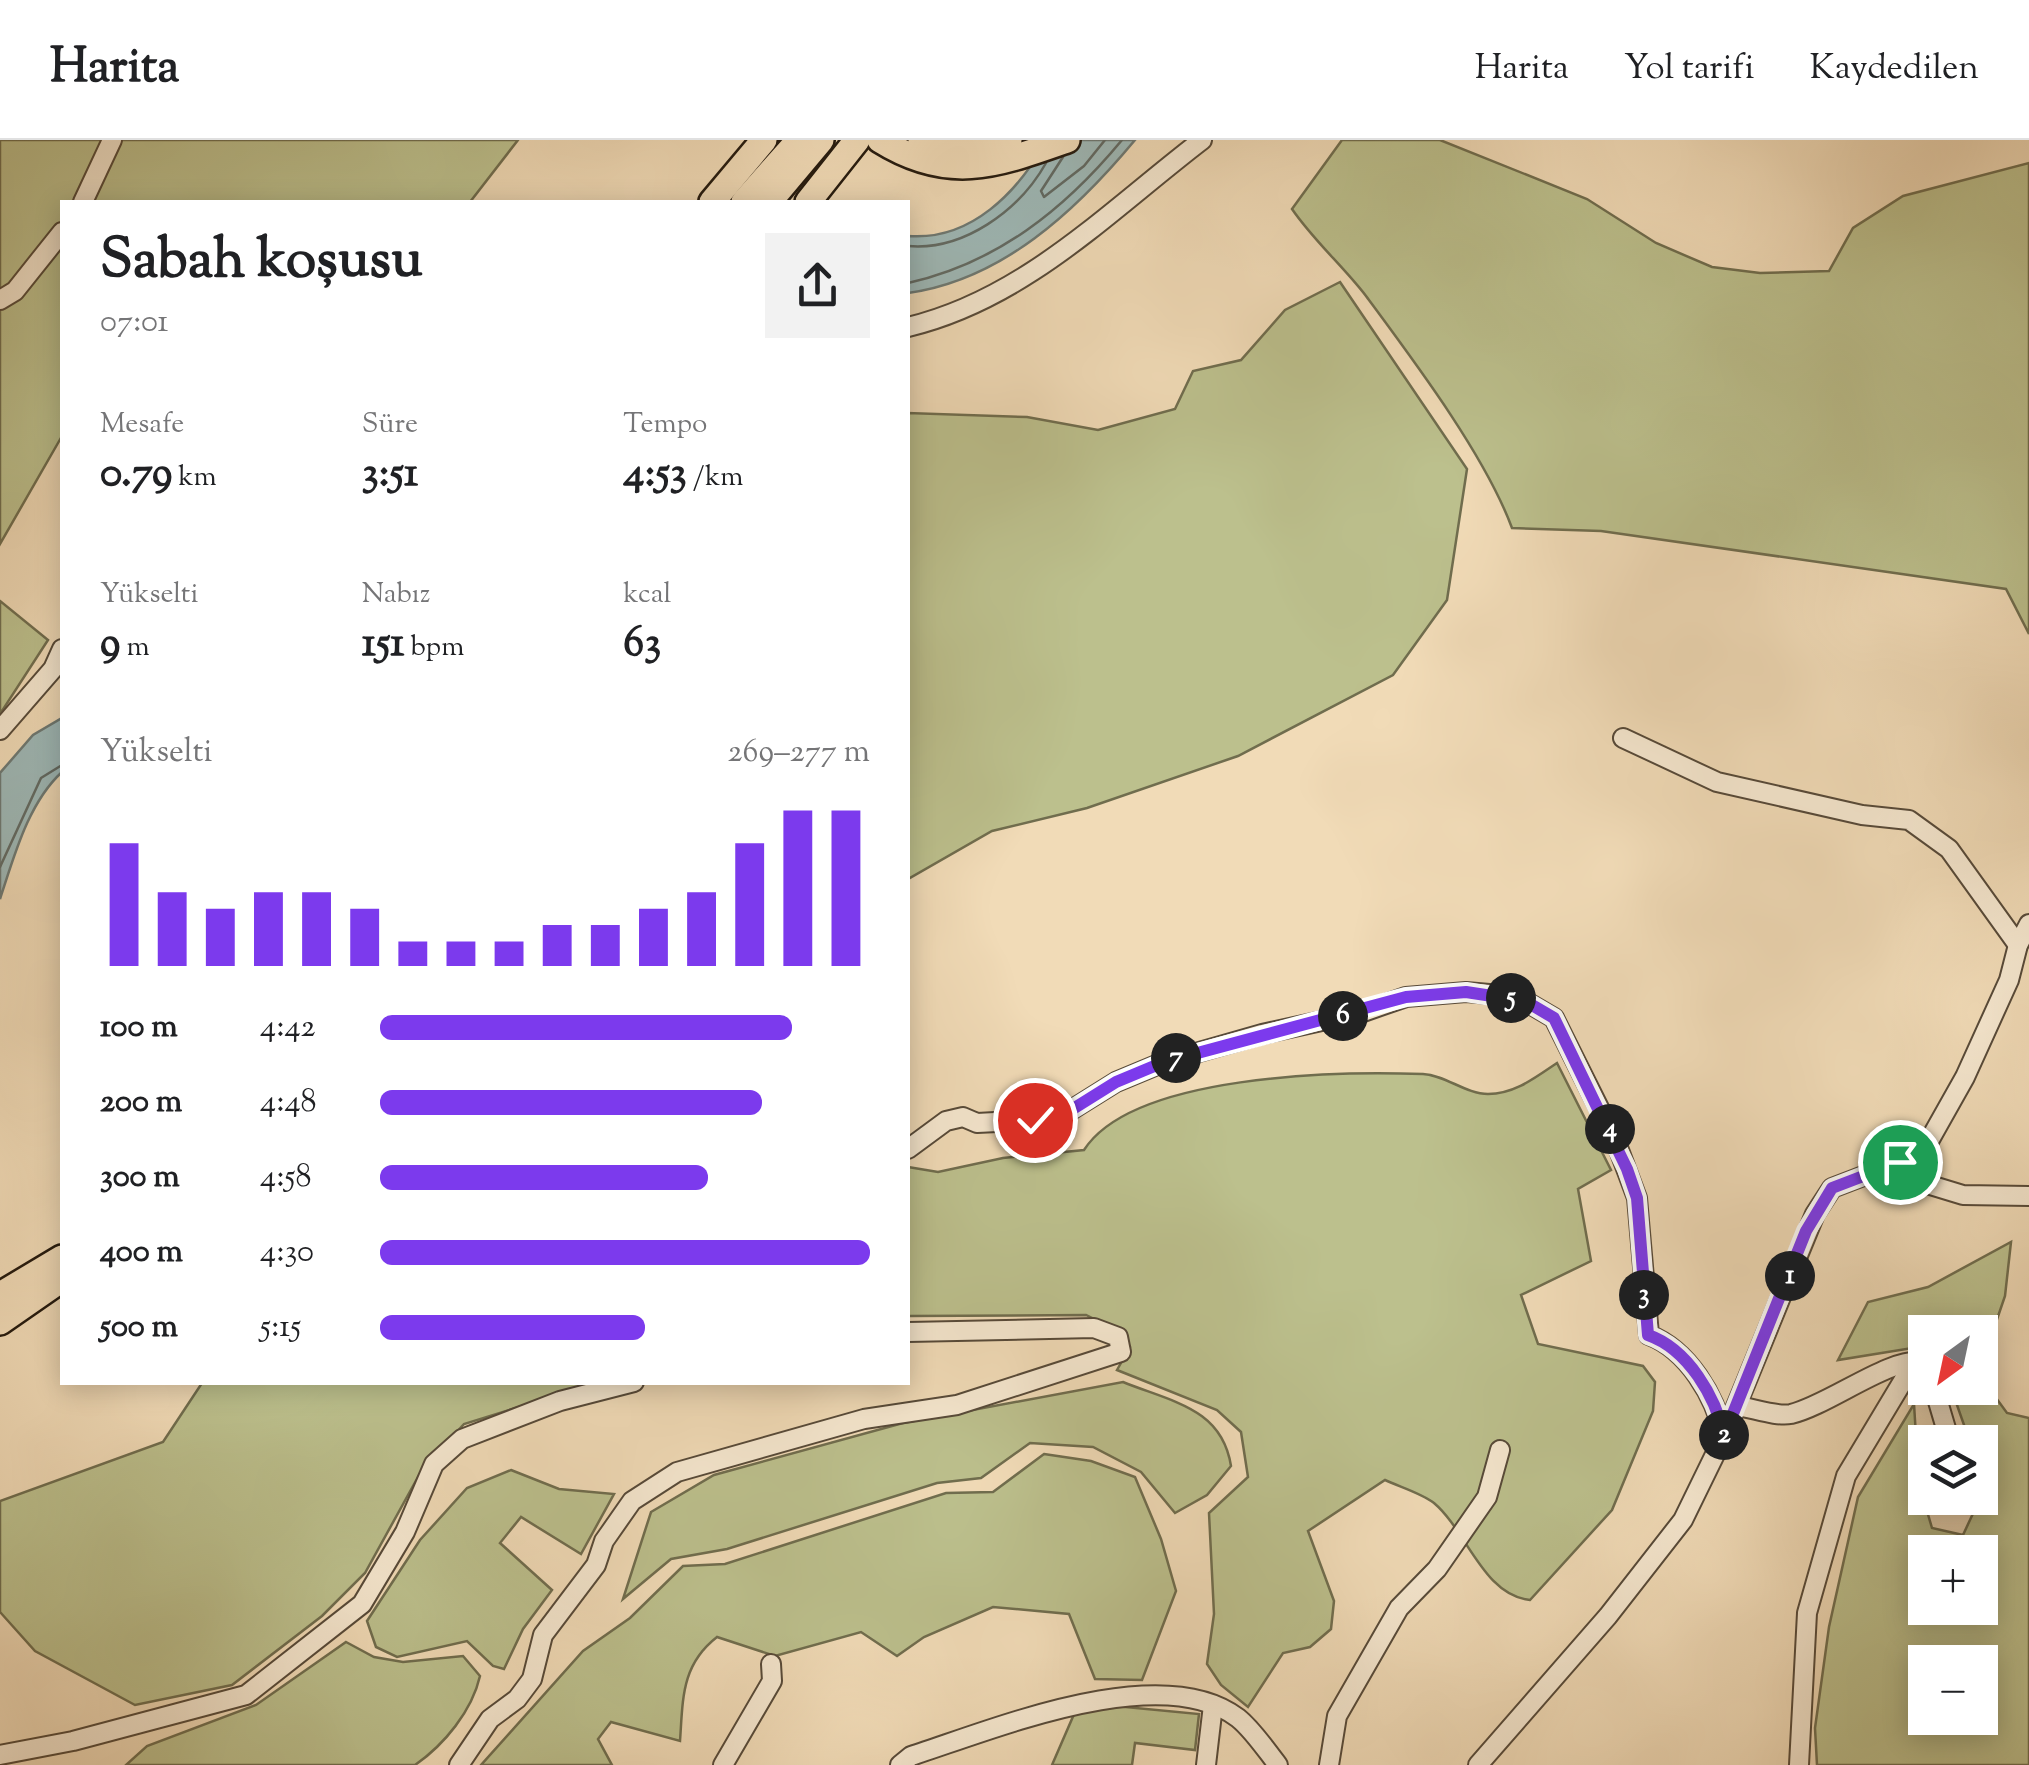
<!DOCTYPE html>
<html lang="tr">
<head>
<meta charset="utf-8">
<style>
	:root { --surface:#fff; --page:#f2f2f2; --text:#202124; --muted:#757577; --line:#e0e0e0; --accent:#7c3aed }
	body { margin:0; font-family:"Sorts Mill Goudy",serif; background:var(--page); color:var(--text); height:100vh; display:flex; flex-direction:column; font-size:38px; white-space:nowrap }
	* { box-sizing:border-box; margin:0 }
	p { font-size:32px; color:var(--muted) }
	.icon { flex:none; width:55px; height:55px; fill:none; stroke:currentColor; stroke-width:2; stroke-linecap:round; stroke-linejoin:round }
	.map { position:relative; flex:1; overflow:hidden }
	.drawer { position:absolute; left:60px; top:60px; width:850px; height:1185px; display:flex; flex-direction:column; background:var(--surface); border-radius:0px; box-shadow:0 5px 25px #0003 }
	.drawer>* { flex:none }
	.needle { width:65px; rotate:213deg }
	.controls { position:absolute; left:1908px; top:1175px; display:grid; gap:20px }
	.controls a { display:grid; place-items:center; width:90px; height:90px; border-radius:0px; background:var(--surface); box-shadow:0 5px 25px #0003; font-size:50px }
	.pin { position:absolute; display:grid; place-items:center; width:85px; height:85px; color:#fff; margin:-42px; border:5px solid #fff; border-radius:50%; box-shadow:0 2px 10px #0007 }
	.km { position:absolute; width:50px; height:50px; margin:-25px; border-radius:50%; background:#222; color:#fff; font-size:28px; line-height:50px; text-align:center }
	.round { display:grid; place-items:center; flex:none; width:105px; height:105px; border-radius:0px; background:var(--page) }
	.summary { display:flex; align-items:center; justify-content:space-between; height:170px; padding:0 40px }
	h1 { font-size:55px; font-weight:800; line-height:75px }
	.figures { display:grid; grid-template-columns:repeat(3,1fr); gap:15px; height:170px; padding:10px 40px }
	.figures div { display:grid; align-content:center }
	.figures b { font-size:42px; font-weight:800 }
	.figures small { font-size:28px; font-weight:400 }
	.figures p { font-size:28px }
	.chart { height:280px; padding:20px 40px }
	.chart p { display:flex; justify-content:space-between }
	.chart svg { width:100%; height:180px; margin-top:10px; stroke:var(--accent); stroke-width:6 }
	ul { padding:0 40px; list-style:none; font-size:32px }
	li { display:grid; grid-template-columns:160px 120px 1fr; align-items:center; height:75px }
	li i { height:25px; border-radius:12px; background:var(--accent) }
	header { display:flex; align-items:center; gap:60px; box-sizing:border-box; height:140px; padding:0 50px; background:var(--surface); border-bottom:2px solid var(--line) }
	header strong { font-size:48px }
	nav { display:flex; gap:55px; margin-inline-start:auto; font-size:35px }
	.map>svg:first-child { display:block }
	.green { fill:#bcc08d; stroke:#706d4e; stroke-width:2.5; fill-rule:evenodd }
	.water { fill:#9eb9b8; stroke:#6d7974; stroke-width:2.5 }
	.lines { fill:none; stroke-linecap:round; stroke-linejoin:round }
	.shore { stroke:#616a64; stroke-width:2.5 }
	.minor-casing { stroke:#574a39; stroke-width:22 }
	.highway-casing { stroke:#241a0f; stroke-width:30 }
	.minor { stroke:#f6e8d0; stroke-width:18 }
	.highway { stroke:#f1dbb7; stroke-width:25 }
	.route-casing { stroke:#fff; stroke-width:20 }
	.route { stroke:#7c3aed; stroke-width:12 }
</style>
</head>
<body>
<header>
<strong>Harita</strong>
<nav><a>Harita</a><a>Yol tarifi</a><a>Kaydedilen</a></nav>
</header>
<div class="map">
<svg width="2029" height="1625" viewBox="0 0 2029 1625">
	<rect width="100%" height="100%" fill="#f1dbb7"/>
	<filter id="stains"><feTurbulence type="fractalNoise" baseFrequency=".002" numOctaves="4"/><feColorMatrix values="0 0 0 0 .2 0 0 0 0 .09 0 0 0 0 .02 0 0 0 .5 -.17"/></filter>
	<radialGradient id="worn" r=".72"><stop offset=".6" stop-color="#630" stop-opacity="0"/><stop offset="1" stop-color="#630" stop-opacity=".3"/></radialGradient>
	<g class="green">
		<path d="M 0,0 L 518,0 L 470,62 L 62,62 L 62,296 L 0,404 Z"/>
		<path d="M 1342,0 L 1440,0 L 1587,59 L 1656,103 L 1712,127 L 1760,133 L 1829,131 L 1853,88 L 1903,56 L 2029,23 L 2029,494 L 2006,449 L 1601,391 L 1512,388 C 1485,315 1414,221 1366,156 C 1343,126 1314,101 1292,69 Z"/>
		<path d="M 1340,142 L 1467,329 L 1447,460 L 1393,535 L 1238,616 L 1087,668 L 992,691 L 908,739 L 908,273 L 1027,277 L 1098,290 L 1175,269 L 1193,231 L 1241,220 L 1285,170 Z"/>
		<path d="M 0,461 L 48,500 L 0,574 Z"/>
		<path d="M 1557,923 L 1611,1030 L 1578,1049 L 1591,1121 L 1521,1155 L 1538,1204 L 1643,1226 L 1655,1242 L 1653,1271 L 1612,1370 L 1530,1460 C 1483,1455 1467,1391 1434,1363 C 1421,1353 1400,1347 1385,1340 L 1308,1391 L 1334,1461 L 1331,1489 L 1310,1507 L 1283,1513 L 1248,1567 L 1221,1545 L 1207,1524 L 1214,1474 L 1209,1373 L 1248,1337 L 1241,1292 L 1217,1270 L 1117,1230 L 1130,1207 L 1122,1193 L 1086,1175 L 908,1176 L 908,1027 L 938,1032 L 1003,1018 L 1084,1010 C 1133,934 1339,931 1423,934 C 1445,935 1466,954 1488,954 C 1515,954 1536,937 1557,923 Z"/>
		<path d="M 2011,1102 L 2005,1156 L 1980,1229 L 1980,1192 L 1925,1192 L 1925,1206 L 1838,1220 L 1868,1162 L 1928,1147 Z"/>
		<path d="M 1980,1236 L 2007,1273 L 2029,1278 L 2029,1625 L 1817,1625 L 1815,1588 L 1829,1487 L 1858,1357 L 1914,1264 L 1919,1344 L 1932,1388 L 1963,1395 L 1983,1352 L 1980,1302 L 1970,1302 L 1951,1248 L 1980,1248 ZM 1925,1412 L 1980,1412 L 1980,1468 L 1925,1468 ZM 1925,1522 L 1980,1522 L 1980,1578 L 1925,1578 Z"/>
		<path d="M 1123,1242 C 1172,1262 1222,1268 1231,1326 L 1207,1355 L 1175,1373 L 1141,1332 L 1093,1307 L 1030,1303 L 981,1338 L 937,1343 L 727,1409 L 671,1419 L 623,1459 L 651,1372 L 714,1335 L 903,1283 Z"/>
		<path d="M 202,1243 L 596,1243 L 464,1284 L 423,1328 L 365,1433 L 322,1476 L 232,1545 L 135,1565 L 35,1511 L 0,1472 L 0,1361 L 163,1302 Z"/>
		<path d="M 1044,1314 L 1091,1321 L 1135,1337 L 1161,1399 L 1176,1451 L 1142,1540 L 1095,1539 L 1069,1474 L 993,1467 L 924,1497 L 897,1516 L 861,1492 L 775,1516 L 717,1497 C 681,1525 683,1559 680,1601 L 611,1582 L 598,1599 L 612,1625 L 481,1625 L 583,1511 L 630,1478 L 683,1426 L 725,1424 L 946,1353 L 993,1352 Z"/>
		<path d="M 511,1330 L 559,1349 L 614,1354 L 581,1414 L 521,1377 L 500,1403 L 552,1450 L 523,1489 L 504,1529 L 493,1526 L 467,1501 L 397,1517 L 376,1507 L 367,1481 L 420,1400 L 467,1348 Z"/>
		<path d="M 346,1502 L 374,1517 L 403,1522 L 463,1516 L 480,1536 C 472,1571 444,1605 415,1625 L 126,1625 L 147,1606 L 256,1565 Z"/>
		<path d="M 1115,1566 L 1199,1574 L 1195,1610 L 1135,1603 L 1132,1625 L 1052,1625 L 1075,1572 Z"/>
	</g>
	<g class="water">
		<path d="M 1047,0 L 1135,0 C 1076,71 1002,140 908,153 L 908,96 C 971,101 1018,52 1047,0 Z"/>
		<path d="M 62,578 L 62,632 C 28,663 14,717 0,759 L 0,633 L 33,595 Z"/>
	</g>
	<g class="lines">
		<g class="shore">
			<path d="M 1063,17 L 1041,51 L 1044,57 L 1084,26 L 1105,0"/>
			<path d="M 908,106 C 963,111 1019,71 1046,23"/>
			<path d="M 908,143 C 997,123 1064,70 1122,0"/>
			<path d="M 0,727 L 41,638 L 62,625"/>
		</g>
		<g class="minor-casing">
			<g id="minor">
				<path d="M 83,62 L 112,0"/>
				<path d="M 0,160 L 15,151 L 62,92"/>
				<path d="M 908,187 C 1025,159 1109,71 1202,0"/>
				<path d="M 0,590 L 53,529 L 62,509"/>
				<path d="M 1623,598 L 1717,642 L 1862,675 L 1909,680 L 1949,709 L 2018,805"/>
				<path d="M 908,1009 L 946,981 L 963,977 L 977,983 L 1035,980 L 1068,972 L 1116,942 L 1164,922 L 1262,894 L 1363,872 L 1406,857 L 1466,852 L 1501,855 L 1525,861 L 1554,878 L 1616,1002 L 1637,1058 L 1649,1195 C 1688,1210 1715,1256 1724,1296"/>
				<path d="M 1872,1037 L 1917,1041 L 1963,1055 L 2029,1056"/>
				<path d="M 1934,1248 L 1950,1302"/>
				<path d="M 1737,1266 C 1753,1268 1776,1277 1791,1274 C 1829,1265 1891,1216 1923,1222"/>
				<path d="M 0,1615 L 73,1601 L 246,1555 L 362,1464 L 405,1392 L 434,1324 L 462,1299 L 560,1261 L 634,1242"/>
				<path d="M 459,1625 L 490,1579 L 517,1559 L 532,1539 L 543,1495 L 596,1425 L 604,1401 L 632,1361 L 677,1332 L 864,1279 L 957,1265 L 1121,1212 L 1118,1197 L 1094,1188 L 908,1192"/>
				<path d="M 723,1625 L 772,1541 L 771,1524"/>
				<path d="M 900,1625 L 911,1616 C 992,1590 1161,1519 1238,1578 C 1253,1590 1266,1610 1278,1625"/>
				<path d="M 1206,1625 L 1213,1565"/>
				<path d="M 1329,1625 L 1337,1576 L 1399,1468 L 1437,1429 L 1487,1357 L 1500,1310"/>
				<path d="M 1478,1625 L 1608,1476 L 1683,1380 L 1724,1296 L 1815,1074 L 1832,1048 L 1900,1022 L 1929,1001 L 1965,937 L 2009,840 L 2018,805 L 2029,784"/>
				<path d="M 1799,1625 L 1807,1473 L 1846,1336 L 1915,1221"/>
			</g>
		</g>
		<g class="highway-casing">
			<g id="highway">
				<path d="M 880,0 C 949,43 996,25 1067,0"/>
				<path d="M 921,0 L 965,9 L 1009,0"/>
				<path d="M 712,62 L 764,0"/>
				<path d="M 744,62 L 799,0"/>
				<path d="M 769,62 L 821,0"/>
				<path d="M 808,62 L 857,0"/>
				<path d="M 0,1155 L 62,1118"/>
				<path d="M 0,1182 L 62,1139"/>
			</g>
		</g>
		<use href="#minor" class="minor"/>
		<use href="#highway" class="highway"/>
	</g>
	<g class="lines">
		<g class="route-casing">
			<path id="route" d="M 1035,980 L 1068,972 L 1116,942 L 1164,922 L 1406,857 L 1466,852 L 1525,861 L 1554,878 L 1627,1029 L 1637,1058 L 1648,1195 C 1688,1209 1716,1257 1724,1296 L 1806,1091 L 1832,1048 L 1900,1022"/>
		</g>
		<use href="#route" class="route"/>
	</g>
	<rect width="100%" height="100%" filter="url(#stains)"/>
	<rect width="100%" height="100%" fill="url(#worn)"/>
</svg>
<div class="controls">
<a><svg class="needle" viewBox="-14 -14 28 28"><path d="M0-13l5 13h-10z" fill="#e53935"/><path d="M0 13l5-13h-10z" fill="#757577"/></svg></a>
<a><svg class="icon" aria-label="layers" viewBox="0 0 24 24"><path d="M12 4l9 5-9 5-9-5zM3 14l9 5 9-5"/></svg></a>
<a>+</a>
<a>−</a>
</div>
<div class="pin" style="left:1900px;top:1022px;background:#1e9e55"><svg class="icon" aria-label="arrive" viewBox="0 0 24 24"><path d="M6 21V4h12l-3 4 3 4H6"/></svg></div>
<div class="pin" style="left:1035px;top:980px;background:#d93025"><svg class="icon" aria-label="check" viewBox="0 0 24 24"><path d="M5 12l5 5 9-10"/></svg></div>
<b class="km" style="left:1790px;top:1136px">1</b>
<b class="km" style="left:1724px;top:1295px">2</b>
<b class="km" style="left:1644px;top:1155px">3</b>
<b class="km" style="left:1610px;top:989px">4</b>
<b class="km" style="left:1511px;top:858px">5</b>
<b class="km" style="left:1343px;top:876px">6</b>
<b class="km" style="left:1176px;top:918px">7</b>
<section class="drawer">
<div class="summary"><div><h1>Sabah koşusu</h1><p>07:01</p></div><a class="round"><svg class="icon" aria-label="share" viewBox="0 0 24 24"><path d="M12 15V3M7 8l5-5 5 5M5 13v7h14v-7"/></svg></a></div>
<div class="figures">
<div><p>Mesafe</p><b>0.79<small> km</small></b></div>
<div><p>Süre</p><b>3:51</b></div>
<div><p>Tempo</p><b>4:53<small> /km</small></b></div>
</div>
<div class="figures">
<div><p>Yükselti</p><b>9<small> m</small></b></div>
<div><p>Nabız</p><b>151<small> bpm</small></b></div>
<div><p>kcal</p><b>63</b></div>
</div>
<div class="chart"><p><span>Yükselti</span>269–277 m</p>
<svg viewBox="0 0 160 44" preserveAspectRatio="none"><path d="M5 44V14M15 44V26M25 44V30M35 44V26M45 44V26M55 44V30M65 44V38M75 44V38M85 44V38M95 44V34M105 44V34M115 44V30M125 44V26M135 44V14M145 44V6M155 44V6"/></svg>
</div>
<ul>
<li><b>100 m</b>4:42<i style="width:84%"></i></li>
<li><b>200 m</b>4:48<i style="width:78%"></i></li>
<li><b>300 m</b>4:58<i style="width:67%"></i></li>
<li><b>400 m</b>4:30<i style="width:100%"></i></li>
<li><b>500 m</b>5:15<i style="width:54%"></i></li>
</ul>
</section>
</div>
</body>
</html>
